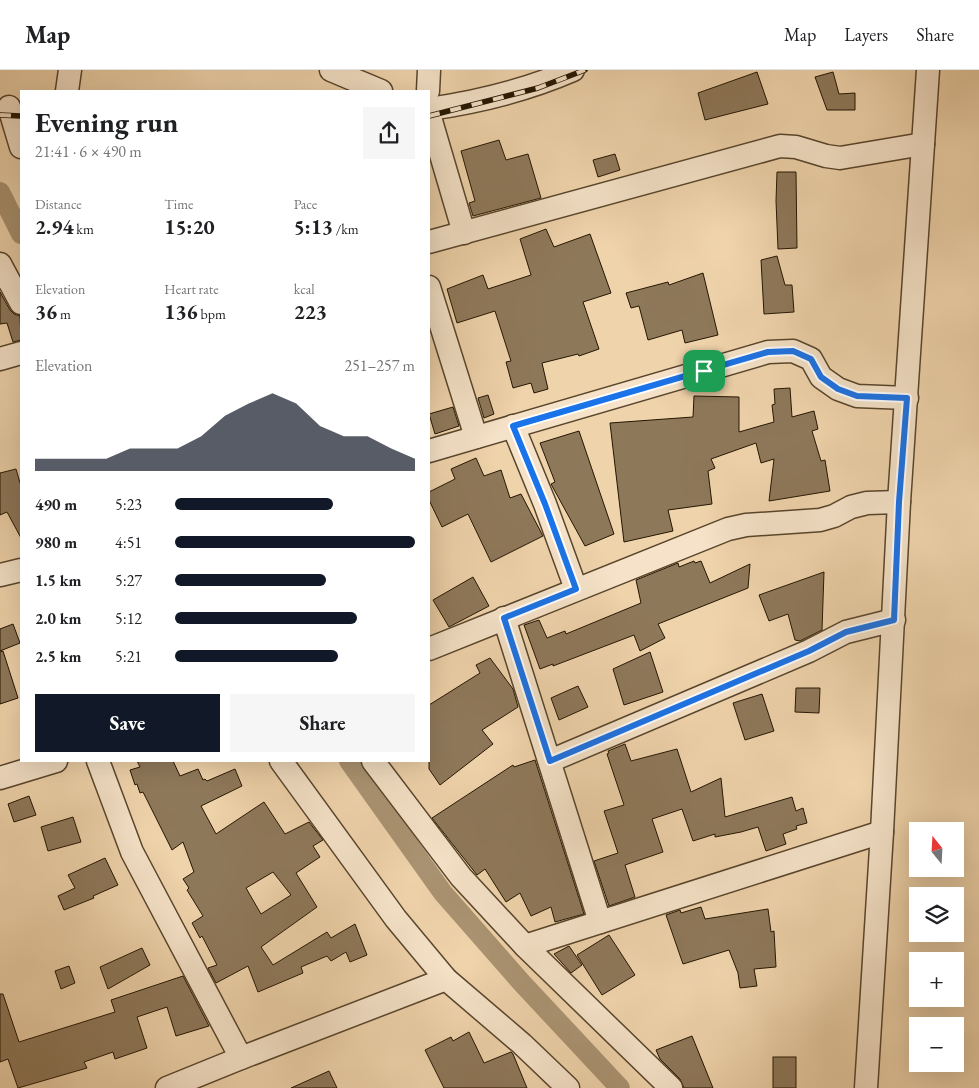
<!DOCTYPE html>
<html lang="en">
<head>
<meta charset="utf-8">
<style>
	:root { --surface:#fff; --page:#f6f6f6; --text:#202124; --muted:#757577; --line:#e0e0e0; --accent:#111827 }
	body { margin:0; font-family:"EB Garamond",serif; background:var(--page); color:var(--text); height:100vh; display:flex; flex-direction:column; font-size:19px; white-space:nowrap }
	* { box-sizing:border-box; margin:0 }
	p { font-size:16px; color:var(--muted) }
	.icon { flex:none; width:28px; height:28px; fill:none; stroke:currentColor; stroke-width:2; stroke-linecap:round; stroke-linejoin:round }
	.map { position:relative; flex:1; overflow:hidden }
	.sheet { position:absolute; left:20px; top:20px; width:410px; height:672px; display:flex; flex-direction:column; background:var(--surface); border-radius:0px; box-shadow:0 5px 20px #0002 }
	.sheet>* { flex:none }
	.needle { width:32px; rotate:342deg }
	.fabs { position:absolute; left:909px; top:752px; display:grid; gap:10px }
	.fabs a { display:grid; place-items:center; width:55px; height:55px; border-radius:0px; background:var(--surface); box-shadow:0 5px 20px #0002; font-size:25px }
	.pin { position:absolute; display:grid; place-items:center; width:42px; height:42px; color:#fff; margin:-21px; border-radius:10px; box-shadow:0 2px 8px #0006 }
	.round { display:grid; place-items:center; flex:none; width:52px; height:52px; border-radius:0px; background:var(--page) }
	.head { display:flex; align-items:center; justify-content:space-between; height:85px; padding:0 15px }
	h1 { font-size:28px; font-weight:700; line-height:38px }
	.figures { display:grid; grid-template-columns:repeat(3,1fr); gap:8px; height:85px; padding:5px 15px }
	.figures div { display:grid; align-content:center }
	.figures b { font-size:21px; font-weight:700 }
	.figures small { font-size:14px; font-weight:400 }
	.figures p { font-size:14px }
	.chart { height:140px; padding:10px 15px }
	.chart p { display:flex; justify-content:space-between }
	.chart svg { width:100%; height:90px; margin-top:5px; fill:var(--accent); opacity:.7 }
	.button { display:flex; gap:10px; margin-top:auto; padding:10px 15px }
	.button a { flex:1; height:58px; border-radius:0px; background:var(--accent); color:#fff; font-size:20px; font-weight:700; line-height:58px; text-align:center }
	.button a+a { background:var(--page); color:var(--text) }
	ul { padding:0 15px; list-style:none; font-size:16px }
	li { display:grid; grid-template-columns:80px 60px 1fr; align-items:center; height:38px }
	li i { height:12px; border-radius:6px; background:var(--accent) }
	header { display:flex; align-items:center; gap:30px; box-sizing:border-box; height:70px; padding:0 25px; background:var(--surface); border-bottom:1px solid var(--line) }
	header strong { font-size:24px }
	nav { display:flex; gap:28px; margin-inline-start:auto; font-size:18px }
	.map>svg:first-child { display:block }
	.lines { fill:none; stroke-linecap:round; stroke-linejoin:round }
	.canal { stroke:#aa9372; stroke-width:20 }
	.building { fill:#8e785a; stroke:#251602; fill-rule:evenodd }
	.minor-casing { stroke:#58452c; stroke-width:25 }
	.minor { stroke:#f5e2c8; stroke-width:22 }
	.rail-casing { stroke:#251602; stroke-width:5.5 }
	.rail { stroke:#f5e2c8; stroke-width:4; stroke-dasharray:11; stroke-linecap:butt }
	.route-casing { stroke:#fff; stroke-width:10 }
	.route { stroke:#1a73e8; stroke-width:6 }
</style>
</head>
<body>
<header>
<strong>Map</strong>
<nav><a>Map</a><a>Layers</a><a>Share</a></nav>
</header>
<div class="map">
<svg width="979" height="1018" viewBox="0 0 979 1018">
	<rect width="100%" height="100%" fill="#efd3ab"/>
	<filter id="stains"><feTurbulence type="fractalNoise" baseFrequency=".004" numOctaves="4"/><feColorMatrix values="0 0 0 0 .2 0 0 0 0 .09 0 0 0 0 .02 0 0 0 .5 -.17"/></filter>
	<radialGradient id="worn" r=".72"><stop offset=".6" stop-color="#630" stop-opacity="0"/><stop offset="1" stop-color="#630" stop-opacity=".3"/></radialGradient>
	<g class="lines">
		<g class="canal">
			<path d="M 0,122 L 21,164"/>
			<path d="M 349,691 L 443,823 L 521,912 L 620,1018"/>
		</g>
	</g>
	<g class="building">
		<path d="M 757,2 L 768,34 L 705,50 L 698,23 Z"/>
		<path d="M 833,2 L 839,24 L 855,23 L 855,40 L 827,40 L 815,7 Z"/>
		<path d="M 499,70 L 506,90 L 528,84 L 541,128 L 473,146 L 469,133 L 475,131 L 461,81 Z"/>
		<path d="M 615,84 L 620,100 L 598,107 L 593,90 Z"/>
		<path d="M 777,102 L 796,102 L 797,178 L 778,179 L 776,131 Z"/>
		<path d="M 546,159 L 554,177 L 590,164 L 611,223 L 583,232 L 599,279 L 579,286 L 578,284 L 542,293 L 548,319 L 534,323 L 531,313 L 513,318 L 506,292 L 511,291 L 495,241 L 457,253 L 447,219 L 483,205 L 488,219 L 531,205 L 520,169 Z"/>
		<path d="M 777,186 L 785,215 L 792,215 L 794,242 L 764,244 L 761,190 Z"/>
		<path d="M 703,203 L 718,265 L 685,273 L 682,260 L 648,270 L 639,236 L 631,238 L 626,223 L 668,212 L 669,215 Z"/>
		<path d="M 0,222 L 10,240 L 14,244 L 20,246 L 21,270 L 13,272 L 7,253 L 0,254 Z"/>
		<path d="M 790,318 L 792,347 L 814,341 L 818,359 L 812,361 L 821,391 L 825,390 L 830,421 L 769,431 L 774,389 L 761,393 L 756,373 L 711,389 L 715,398 L 708,401 L 712,434 L 668,440 L 673,461 L 624,472 L 610,353 L 693,347 L 694,326 L 739,327 L 739,362 L 774,352 L 772,335 L 775,334 L 774,319 Z"/>
		<path d="M 488,325 L 494,344 L 484,348 L 478,328 Z"/>
		<path d="M 453,337 L 459,356 L 435,364 L 429,344 Z"/>
		<path d="M 579,361 L 614,464 L 585,476 L 551,414 L 555,412 L 540,373 Z"/>
		<path d="M 476,388 L 484,406 L 501,400 L 510,428 L 521,424 L 543,466 L 491,492 L 468,444 L 442,457 L 429,430 L 429,422 L 455,409 L 451,399 Z"/>
		<path d="M 16,399 L 21,416 L 21,468 L 7,442 L 0,445 L 0,403 Z"/>
		<path d="M 694,491 L 695,493 L 701,491 L 710,513 L 750,494 L 748,518 L 658,554 L 665,568 L 640,581 L 634,565 L 553,596 L 553,594 L 540,599 L 524,555 L 539,550 L 547,568 L 565,561 L 566,564 L 641,533 L 636,510 L 678,493 L 679,497 Z"/>
		<path d="M 824,502 L 822,560 L 800,571 L 795,570 L 788,544 L 769,551 L 759,525 Z"/>
		<path d="M 473,507 L 489,536 L 449,557 L 433,530 Z"/>
		<path d="M 13,554 L 20,573 L 0,581 L 0,559 Z"/>
		<path d="M 3,581 L 18,628 L 0,634 L 0,582 Z"/>
		<path d="M 650,582 L 663,622 L 624,635 L 613,599 Z"/>
		<path d="M 490,588 L 513,619 L 518,637 L 482,660 L 493,674 L 440,715 L 429,699 L 429,635 L 480,603 L 476,595 Z"/>
		<path d="M 578,616 L 588,637 L 559,650 L 551,628 Z"/>
		<path d="M 796,618 L 820,618 L 819,643 L 795,642 Z"/>
		<path d="M 762,624 L 774,661 L 745,670 L 733,633 Z"/>
		<path d="M 625,674 L 631,691 L 677,679 L 691,722 L 721,708 L 725,747 L 792,727 L 796,741 L 803,738 L 807,753 L 796,756 L 797,759 L 783,764 L 786,774 L 766,781 L 758,757 L 741,762 L 715,767 L 715,764 L 693,771 L 682,739 L 652,749 L 663,782 L 625,795 L 635,827 L 609,836 L 594,791 L 618,783 L 604,741 L 624,735 L 607,684 L 609,683 L 608,681 Z"/>
		<path d="M 535,690 L 584,844 L 555,852 L 551,837 L 531,846 L 520,823 L 506,832 L 485,799 L 477,805 L 432,748 L 513,695 L 514,697 Z"/>
		<path d="M 137,691 L 173,691 L 180,706 L 198,699 L 203,710 L 205,709 L 207,711 L 235,699 L 242,716 L 201,736 L 216,764 L 264,732 L 285,764 L 309,752 L 323,770 L 313,776 L 320,787 L 296,803 L 317,837 L 261,877 L 273,895 L 327,862 L 331,868 L 355,854 L 367,885 L 350,892 L 346,882 L 331,891 L 327,886 L 301,897 L 303,903 L 258,922 L 248,896 L 216,913 L 208,898 L 217,895 L 202,866 L 200,868 L 192,853 L 203,846 L 187,820 L 189,818 L 183,809 L 194,802 L 183,772 L 172,780 L 143,722 L 140,723 L 137,714 L 135,715 L 130,700 L 140,697 ZM 273,802 L 291,825 L 261,844 L 246,818 Z"/>
		<path d="M 29,726 L 36,745 L 14,752 L 8,734 Z"/>
		<path d="M 73,747 L 81,772 L 48,781 L 41,757 Z"/>
		<path d="M 105,788 L 118,815 L 93,826 L 94,828 L 64,840 L 58,826 L 75,818 L 68,805 Z"/>
		<path d="M 701,837 L 705,849 L 768,839 L 771,862 L 774,861 L 776,897 L 754,899 L 757,916 L 740,918 L 738,903 L 729,880 L 683,894 L 666,845 L 680,840 L 681,843 Z"/>
		<path d="M 609,865 L 635,905 L 602,925 L 577,885 Z"/>
		<path d="M 569,876 L 582,895 L 571,903 L 554,884 Z"/>
		<path d="M 142,878 L 150,895 L 108,919 L 100,897 Z"/>
		<path d="M 69,896 L 75,913 L 61,919 L 55,901 Z"/>
		<path d="M 183,906 L 209,956 L 176,966 L 167,937 L 137,947 L 147,978 L 115,989 L 113,982 L 84,992 L 87,998 L 18,1018 L 8,989 L 0,992 L 0,924 L 3,924 L 19,972 L 115,942 L 111,930 Z"/>
		<path d="M 469,962 L 484,993 L 511,982 L 513,984 L 527,1018 L 444,1018 L 425,980 L 451,967 L 453,971 Z"/>
		<path d="M 692,966 L 713,1018 L 684,1018 L 680,1009 L 660,989 L 656,980 Z"/>
		<rect x="773" y="987" width="23" height="31"/>
		<path d="M 329,1001 L 337,1018 L 291,1018 Z"/>
	</g>
	<g class="lines">
		<g class="minor-casing">
			<g id="minor">
				<path d="M 331,0 L 381,21"/>
				<path d="M 67,21 L 70,0"/>
				<path d="M 428,21 L 429,0"/>
				<path d="M 9,37 L 21,77"/>
				<path d="M 429,39 C 478,32 527,20 573,0"/>
				<path d="M 429,44 L 464,163"/>
				<path d="M 429,172 L 780,76 L 796,77 L 826,86 L 840,88 L 923,74"/>
				<path d="M 0,194 L 21,233"/>
				<path d="M 429,217 L 476,367"/>
				<path d="M 0,289 L 21,283"/>
				<path d="M 513,356 L 545,434 L 576,519"/>
				<path d="M 429,381 L 768,282 L 793,281 L 811,289 L 821,307 L 838,319 L 857,326 L 907,328"/>
				<path d="M 0,505 L 21,500"/>
				<path d="M 504,548 L 600,852"/>
				<path d="M 429,579 L 728,459 L 746,455 L 820,450 L 834,446 L 851,437 L 867,433 L 899,432"/>
				<path d="M 98,691 L 132,782 L 241,988"/>
				<path d="M 281,691 L 396,849 L 446,909 L 522,974 L 568,1018"/>
				<path d="M 373,691 L 461,807 L 525,876 L 671,1018"/>
				<path d="M 550,691 L 809,581 L 846,562 L 894,550"/>
				<path d="M 0,708 L 56,691"/>
				<path d="M 525,876 L 882,762"/>
				<path d="M 167,1018 L 241,988 L 446,909"/>
				<path d="M 866,1018 L 882,762 L 899,432 L 928,0"/>
			</g>
		</g>
		<use href="#minor" class="minor"/>
		<g class="rail-casing">
			<g id="rail">
				<path d="M 0,45 L 21,46"/>
				<path d="M 429,46 L 538,18 L 585,0"/>
			</g>
		</g>
		<use href="#rail" class="rail"/>
	</g>
	<g class="lines">
		<g class="route-casing">
			<path id="route" d="M 793,281 L 811,289 L 821,307 L 838,319 L 857,326 L 907,328 L 899,432 L 894,550 L 846,562 L 809,581 L 550,691 L 504,548 L 576,519 L 545,434 L 513,356 L 768,282 Z"/>
		</g>
		<use href="#route" class="route"/>
	</g>
	<rect width="100%" height="100%" filter="url(#stains)"/>
	<rect width="100%" height="100%" fill="url(#worn)"/>
</svg>
<div class="fabs">
<a><svg class="needle" viewBox="-14 -14 28 28"><path d="M0-13l5 13h-10z" fill="#e53935"/><path d="M0 13l5-13h-10z" fill="#757577"/></svg></a>
<a><svg class="icon" aria-label="layers" viewBox="0 0 24 24"><path d="M12 4l9 5-9 5-9-5zM3 14l9 5 9-5"/></svg></a>
<a>+</a>
<a>−</a>
</div>
<div class="pin" style="left:704px;top:301px;background:#1e9e55"><svg class="icon" aria-label="arrive" viewBox="0 0 24 24"><path d="M6 21V4h12l-3 4 3 4H6"/></svg></div>
<section class="sheet">
<div class="head"><div><h1>Evening run</h1><p>21:41 · 6 × 490 m</p></div><a class="round"><svg class="icon" aria-label="share" viewBox="0 0 24 24"><path d="M12 15V3M7 8l5-5 5 5M5 13v7h14v-7"/></svg></a></div>
<div class="figures">
<div><p>Distance</p><b>2.94<small> km</small></b></div>
<div><p>Time</p><b>15:20</b></div>
<div><p>Pace</p><b>5:13<small> /km</small></b></div>
</div>
<div class="figures">
<div><p>Elevation</p><b>36<small> m</small></b></div>
<div><p>Heart rate</p><b>136<small> bpm</small></b></div>
<div><p>kcal</p><b>223</b></div>
</div>
<div class="chart"><p><span>Elevation</span>251–257 m</p>
<svg viewBox="0 0 160 44" preserveAspectRatio="none"><path d="M0 44V38L10 38L20 38L30 38L40 33L50 33L60 33L70 27L80 17L90 11L100 6L110 11L120 22L130 27L140 27L150 33L160 38V44z"/></svg>
</div>
<ul>
<li><b>490 m</b>5:23<i style="width:66%"></i></li>
<li><b>980 m</b>4:51<i style="width:100%"></i></li>
<li><b>1.5 km</b>5:27<i style="width:63%"></i></li>
<li><b>2.0 km</b>5:12<i style="width:76%"></i></li>
<li><b>2.5 km</b>5:21<i style="width:68%"></i></li>
</ul>
<div class="button"><a>Save</a><a>Share</a></div>
</section>
</div>
</body>
</html>
